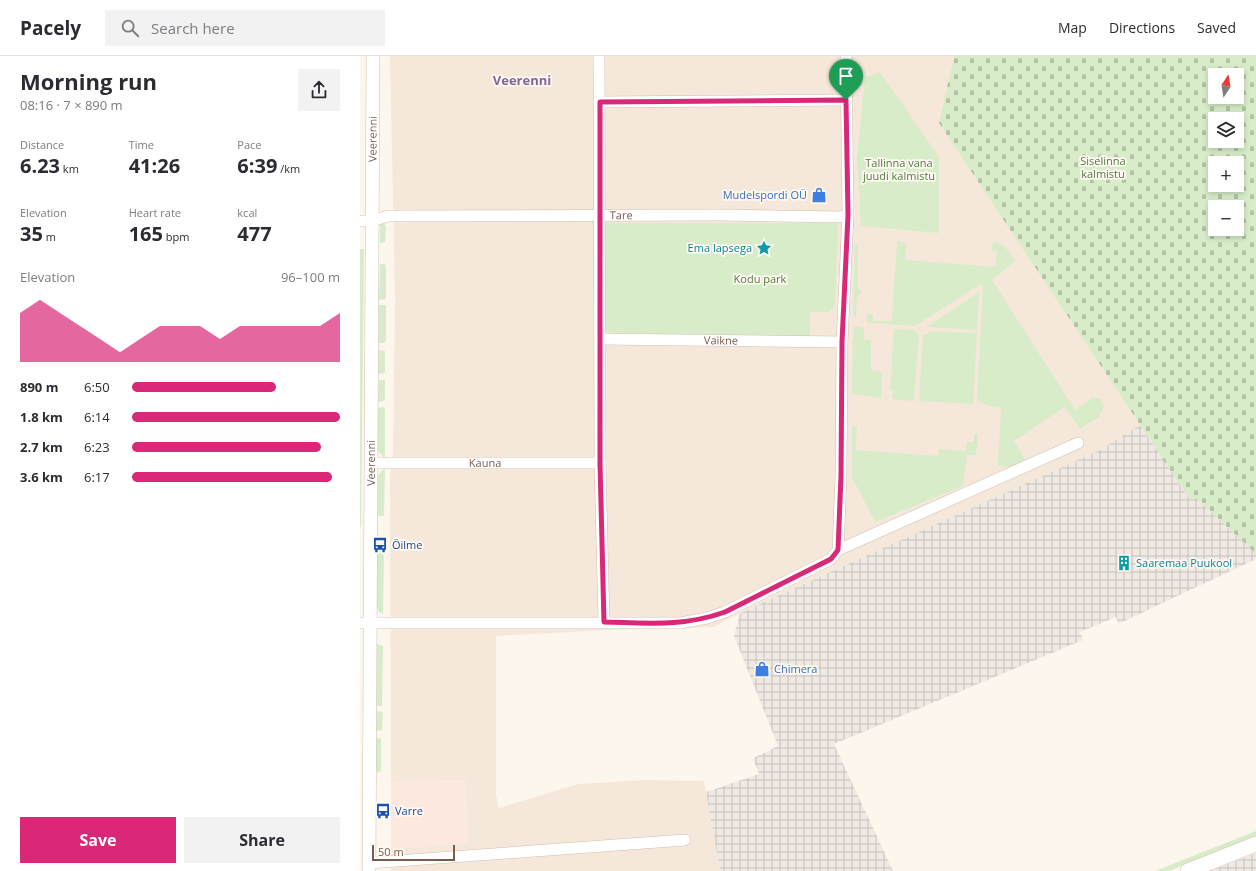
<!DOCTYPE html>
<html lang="en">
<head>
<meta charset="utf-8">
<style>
	:root { --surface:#fff; --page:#f2f2f3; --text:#2b2b33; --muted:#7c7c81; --line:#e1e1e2; --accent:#db2777 }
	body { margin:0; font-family:"Open Sans",sans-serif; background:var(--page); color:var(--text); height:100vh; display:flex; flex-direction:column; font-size:15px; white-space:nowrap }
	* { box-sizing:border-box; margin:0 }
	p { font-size:13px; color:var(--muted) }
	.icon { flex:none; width:22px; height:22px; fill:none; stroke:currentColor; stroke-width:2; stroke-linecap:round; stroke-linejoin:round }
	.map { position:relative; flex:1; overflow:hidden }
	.panel { display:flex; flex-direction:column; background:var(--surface); width:360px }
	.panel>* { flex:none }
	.needle { width:26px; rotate:12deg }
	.buttons { position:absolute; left:848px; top:12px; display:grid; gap:8px }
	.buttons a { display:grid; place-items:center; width:36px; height:36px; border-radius:0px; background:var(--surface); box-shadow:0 2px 6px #0003; font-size:20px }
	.scale { position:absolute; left:12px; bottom:10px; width:83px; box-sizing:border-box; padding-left:4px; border:2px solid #7a5c4d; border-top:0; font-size:11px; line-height:14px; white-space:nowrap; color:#7a5c4d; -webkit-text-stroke:3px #fffaf3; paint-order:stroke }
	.pin { position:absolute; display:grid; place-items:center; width:34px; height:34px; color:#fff; margin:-41px -17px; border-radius:50% 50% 50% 0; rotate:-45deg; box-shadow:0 0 4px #0007 }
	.pin .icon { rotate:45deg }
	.round { display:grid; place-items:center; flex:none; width:42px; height:42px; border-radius:0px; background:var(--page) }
	.overview { display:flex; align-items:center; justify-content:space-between; height:68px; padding:0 20px }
	h1 { font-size:22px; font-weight:700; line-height:30px }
	.figures { display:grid; grid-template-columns:repeat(3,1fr); gap:6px; height:68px; padding:4px 20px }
	.figures div { display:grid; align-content:center }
	.figures b { font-size:20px; font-weight:700 }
	.figures small { font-size:11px; font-weight:400 }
	.figures p { font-size:11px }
	.chart { height:112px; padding:8px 20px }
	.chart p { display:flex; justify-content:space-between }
	.chart svg { width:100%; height:72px; margin-top:4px; fill:var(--accent); opacity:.7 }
	.action { display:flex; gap:8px; margin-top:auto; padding:8px 20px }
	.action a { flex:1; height:46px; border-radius:0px; background:var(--accent); color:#fff; font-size:16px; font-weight:700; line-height:46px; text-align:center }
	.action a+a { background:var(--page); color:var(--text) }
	ul { padding:0 20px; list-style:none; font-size:13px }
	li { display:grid; grid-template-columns:64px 48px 1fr; align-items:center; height:30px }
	li i { height:10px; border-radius:5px; background:var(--accent) }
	header { display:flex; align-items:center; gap:24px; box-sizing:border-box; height:56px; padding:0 20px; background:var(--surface); border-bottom:1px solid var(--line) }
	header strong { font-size:19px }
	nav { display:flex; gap:22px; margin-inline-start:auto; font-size:14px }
	.search { width:280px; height:36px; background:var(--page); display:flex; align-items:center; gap:10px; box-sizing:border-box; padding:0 14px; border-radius:0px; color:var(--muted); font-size:15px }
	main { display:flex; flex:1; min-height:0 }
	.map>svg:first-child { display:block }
	.residential { fill:#f5e8da }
	.commercial { fill:#fde8e0 }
	.industrial { fill:url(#industrial-grid) }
	.green { fill:#d8ecc9 }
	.cemetery { fill:url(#cemetery-stones); fill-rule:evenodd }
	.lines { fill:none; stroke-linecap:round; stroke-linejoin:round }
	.minor-casing { stroke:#d1beb0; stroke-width:12 }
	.tertiary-casing { stroke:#d1beb0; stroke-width:14 }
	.secondary-casing { stroke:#d6c0b0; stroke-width:16 }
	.minor { stroke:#fff; stroke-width:11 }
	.tertiary { stroke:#fff; stroke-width:13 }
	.secondary { stroke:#fff; stroke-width:15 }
	.route-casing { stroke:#fff; stroke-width:8 }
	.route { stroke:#db2777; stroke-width:5 }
	.labels { text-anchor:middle; stroke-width:3.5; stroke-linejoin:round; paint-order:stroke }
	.street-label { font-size:11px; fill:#7a5c4d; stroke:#fffaf3 }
	.park-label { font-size:11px; fill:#537a41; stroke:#fffaf3 }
	.shop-label { font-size:11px; fill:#366cbe; stroke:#fffaf3; text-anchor:end }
	.culture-label { font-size:11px; fill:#0d838f; stroke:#fffaf3; text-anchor:end }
	.transit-label { font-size:11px; fill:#164399; stroke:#fffaf3; text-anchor:start }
	.quarter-label { font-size:13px; font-weight:bold; fill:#846695; stroke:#fffaf3 }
</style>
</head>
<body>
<header>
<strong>Pacely</strong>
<div class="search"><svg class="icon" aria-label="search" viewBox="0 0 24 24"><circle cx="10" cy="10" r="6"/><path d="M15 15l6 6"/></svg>Search here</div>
<nav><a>Map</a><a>Directions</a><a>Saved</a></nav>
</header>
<main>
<section class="panel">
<div class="overview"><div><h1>Morning run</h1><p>08:16 · 7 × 890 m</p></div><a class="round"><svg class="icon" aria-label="share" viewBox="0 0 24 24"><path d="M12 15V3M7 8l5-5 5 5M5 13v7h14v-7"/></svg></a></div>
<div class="figures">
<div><p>Distance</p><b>6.23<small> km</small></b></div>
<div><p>Time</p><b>41:26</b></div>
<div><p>Pace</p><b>6:39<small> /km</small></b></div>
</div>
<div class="figures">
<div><p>Elevation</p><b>35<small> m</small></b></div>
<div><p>Heart rate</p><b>165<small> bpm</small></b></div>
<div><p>kcal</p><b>477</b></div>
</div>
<div class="chart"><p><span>Elevation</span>96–100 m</p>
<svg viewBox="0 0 160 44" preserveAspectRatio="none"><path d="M0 44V14L10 6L20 14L30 22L40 30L50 38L60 30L70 22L80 22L90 22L100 30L110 22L120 22L130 22L140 22L150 22L160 14V44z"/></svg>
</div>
<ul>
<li><b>890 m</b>6:50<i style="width:69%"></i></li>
<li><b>1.8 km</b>6:14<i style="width:100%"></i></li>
<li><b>2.7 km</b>6:23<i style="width:91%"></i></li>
<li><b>3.6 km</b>6:17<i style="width:96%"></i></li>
</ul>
<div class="action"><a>Save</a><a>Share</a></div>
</section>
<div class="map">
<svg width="896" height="815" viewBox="0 0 896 815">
	<defs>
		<pattern id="industrial-grid" width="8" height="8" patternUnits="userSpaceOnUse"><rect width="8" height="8" fill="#efe9e4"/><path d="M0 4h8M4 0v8" fill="none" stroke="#c7c0bb"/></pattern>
		<pattern id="cemetery-stones" width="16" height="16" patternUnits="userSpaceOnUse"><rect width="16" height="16" fill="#d8ecc9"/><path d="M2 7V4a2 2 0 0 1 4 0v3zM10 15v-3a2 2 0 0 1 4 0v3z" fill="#b4c2a5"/></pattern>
	</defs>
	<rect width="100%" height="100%" fill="#fdf6ec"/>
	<path class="residential" d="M 30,0 L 594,0 L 580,67 L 780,369 L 740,394 L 380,557 L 354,571 L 248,574 L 136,580 L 136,740 L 139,752 L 218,728 L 285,724 L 344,725 L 360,815 L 31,815 L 31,793 L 107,787 L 106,724 L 31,726 L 30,420 L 33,397 L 35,244 Z"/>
	<path class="commercial" d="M 106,724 L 107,788 L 31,793 L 31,726 Z"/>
	<g class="industrial">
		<path d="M 780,369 L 830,443 L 834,440 L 896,498 L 896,503 L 758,568 L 756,561 L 720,576 L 723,584 L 474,688 L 533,815 L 360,815 L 346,736 L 399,718 L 393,702 L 418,690 L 374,580 L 380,557 L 740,394 Z"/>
		<path d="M 896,797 L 896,815 L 850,815 Z"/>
	</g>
	<g class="green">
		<path d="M 520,16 L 579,101 L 579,177 L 501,170 L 497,101 L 505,21 Z"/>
		<path d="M 22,166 L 26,170 L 25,186 L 20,187 L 20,168 Z"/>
		<path d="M 246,167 L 478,167 L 475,250 L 469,256 L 450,256 L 450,282 L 251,278 L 246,273 Z"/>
		<path d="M 537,185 L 546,187 L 545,204 L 635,211 L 637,195 L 632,195 L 633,186 C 645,187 649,196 655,205 L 632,224 L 715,354 L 733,341 L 740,343 L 744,349 L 739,361 L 720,373 L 705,351 L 654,385 L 666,405 L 654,411 L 638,410 L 641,351 L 629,350 L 617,345 L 623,230 L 619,229 L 555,270 L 507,267 L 507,258 L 513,259 L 513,265 L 532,265 Z"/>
		<path d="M 495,188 L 498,188 L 497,231 L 502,236 L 497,240 L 496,261 L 493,260 Z"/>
		<path d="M 0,193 L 4,193 L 1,471 L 0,471 Z"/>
		<path d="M 20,208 L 25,208 L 26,211 L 26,243 L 19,244 Z"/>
		<path d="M 619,236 L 617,274 L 567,271 Z"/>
		<path d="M 19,249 L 26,249 L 26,285 L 24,287 L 19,287 Z"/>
		<path d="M 493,270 L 504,272 L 504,283 L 511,284 L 511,314 L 522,316 L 521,342 L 492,338 Z"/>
		<path d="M 534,273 L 554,274 L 559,279 L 554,345 L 532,343 L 533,335 L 530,334 Z"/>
		<path d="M 569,275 L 617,277 L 613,348 L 559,345 L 563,279 L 568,278 Z"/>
		<path d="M 19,294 L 25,295 L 25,317 L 18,318 Z"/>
		<path d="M 19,324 L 25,324 L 25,342 L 24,345 L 18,346 Z"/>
		<path d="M 24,351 L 25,352 L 25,403 L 18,395 L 18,352 Z"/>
		<path d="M 492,370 L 497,370 L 496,394 L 578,400 L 579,393 L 606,395 L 607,386 L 614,386 L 614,378 L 618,378 L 616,399 L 607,399 L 603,430 L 515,466 L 492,421 Z"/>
		<path d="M 25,412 L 24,459 L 23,460 L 17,460 L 18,419 Z"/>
		<path d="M 20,496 L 24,499 L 23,558 L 19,556 L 16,549 L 17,498 Z"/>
		<path d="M 17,588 L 23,590 L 22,650 L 16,650 Z"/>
		<path d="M 19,655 L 23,657 L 22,674 L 16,675 L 16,656 Z"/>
		<path d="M 21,682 L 21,715 L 17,717 L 15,703 L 16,683 Z"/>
		<path d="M 896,775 L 896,780 L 819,811 L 809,815 L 795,815 Z"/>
	</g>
	<path class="cemetery" d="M 594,0 L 896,0 L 896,498 L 835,441 L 830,444 L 579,67 ZM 855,19 L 877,19 L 877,41 L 855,41 ZM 855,63 L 877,63 L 877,85 L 855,85 ZM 855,107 L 877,107 L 877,129 L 855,129 ZM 855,151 L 877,151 L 877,173 L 855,173 Z"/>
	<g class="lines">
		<g class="minor-casing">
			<g id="minor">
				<path d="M 239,0 L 240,407 L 244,566"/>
				<path d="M 240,46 L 486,44"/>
				<path id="s1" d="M 0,165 L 12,165 L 28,160 L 358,159 L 479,161 L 488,159"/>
				<path id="s2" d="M 241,283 L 482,286"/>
				<path id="s3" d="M 11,407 L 240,407"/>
				<path d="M 478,494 L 718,387"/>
				<path d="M 0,567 L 320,567 L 347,562 L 365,556 L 471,503 L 478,494 L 481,420 L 482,286 L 488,159 L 486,0"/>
				<path d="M 9,807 L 325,784"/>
			</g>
		</g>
		<g class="tertiary-casing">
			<g id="tertiary">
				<path id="s4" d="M 9,815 L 13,0"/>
			</g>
		</g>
		<g class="secondary-casing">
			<path id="secondary" d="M 828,815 L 896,788"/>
		</g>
		<use href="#minor" class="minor"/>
		<use href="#tertiary" class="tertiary"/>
		<use href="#secondary" class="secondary"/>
	</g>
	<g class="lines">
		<g class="route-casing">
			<path id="route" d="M 486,44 L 488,159 L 482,286 L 481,420 L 478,494 L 471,503 L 365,556 C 323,571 288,567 244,566 L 240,407 L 240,46 Z"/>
		</g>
		<use href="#route" class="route"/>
	</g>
	<defs>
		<g id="shop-bare" transform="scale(1.2)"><path d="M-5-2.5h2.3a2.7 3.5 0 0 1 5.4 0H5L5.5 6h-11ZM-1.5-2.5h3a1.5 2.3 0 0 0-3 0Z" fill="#3f7fe0" stroke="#fffaf3" stroke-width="2.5" paint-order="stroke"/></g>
		<g id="sight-bare" transform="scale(1.2)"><path d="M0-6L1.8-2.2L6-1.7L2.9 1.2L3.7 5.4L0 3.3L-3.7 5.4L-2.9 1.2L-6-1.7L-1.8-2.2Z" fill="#0f9aa8" stroke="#fffaf3" stroke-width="2.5" paint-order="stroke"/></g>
		<g id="bus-bare" transform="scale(1.2)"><path d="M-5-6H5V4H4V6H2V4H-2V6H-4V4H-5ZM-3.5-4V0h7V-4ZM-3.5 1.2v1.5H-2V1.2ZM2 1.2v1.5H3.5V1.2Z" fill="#1a4fb4" stroke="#fffaf3" stroke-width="2.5" paint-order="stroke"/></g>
		<g id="building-bare" transform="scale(1.2)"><path d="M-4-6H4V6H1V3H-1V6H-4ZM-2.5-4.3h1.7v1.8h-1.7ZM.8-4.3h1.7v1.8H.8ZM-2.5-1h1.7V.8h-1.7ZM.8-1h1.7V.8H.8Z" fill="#0f9aa8" stroke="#fffaf3" stroke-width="2.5" paint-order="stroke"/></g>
	</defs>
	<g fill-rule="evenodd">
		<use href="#shop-bare" x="459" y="139"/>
		<use href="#sight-bare" x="404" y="192"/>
		<use href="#bus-bare" x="20" y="489"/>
		<use href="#building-bare" x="764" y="507"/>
		<use href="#shop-bare" x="402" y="613"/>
		<use href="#bus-bare" x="23" y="755"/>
	</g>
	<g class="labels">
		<g class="street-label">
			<text dy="4" stroke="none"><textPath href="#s4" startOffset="732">Veerenni</textPath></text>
			<text dy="4" stroke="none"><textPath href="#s1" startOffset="262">Tare</textPath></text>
			<text dy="4" stroke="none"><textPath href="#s2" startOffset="120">Vaikne</textPath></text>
			<text dy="4" stroke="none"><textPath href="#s4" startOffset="408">Veerenni</textPath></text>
			<text dy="4" stroke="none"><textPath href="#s3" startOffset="114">Kauna</textPath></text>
		</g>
		<g class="park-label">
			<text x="743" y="109">Siselinna<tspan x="743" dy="13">kalmistu</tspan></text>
			<text x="539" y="111">Tallinna vana<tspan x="539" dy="13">juudi kalmistu</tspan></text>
			<text x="400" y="227">Kodu park</text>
		</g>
		<g class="shop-label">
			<text x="447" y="143">Mudelspordi OÜ</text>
			<text x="414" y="617" text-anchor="start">Chimera</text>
		</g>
		<g class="culture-label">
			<text x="392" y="196">Ema lapsega</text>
			<text x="776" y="511" text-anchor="start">Saaremaa Puukool</text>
		</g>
		<g class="transit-label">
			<text x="32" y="493">Õilme</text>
			<text x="35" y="759">Varre</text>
		</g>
		<g class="quarter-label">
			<text x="162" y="29">Veerenni</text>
		</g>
	</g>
</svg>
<div class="buttons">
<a><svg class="needle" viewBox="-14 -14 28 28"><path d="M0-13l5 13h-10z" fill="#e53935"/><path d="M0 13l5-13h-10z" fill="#7c7c81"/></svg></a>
<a><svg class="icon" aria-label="layers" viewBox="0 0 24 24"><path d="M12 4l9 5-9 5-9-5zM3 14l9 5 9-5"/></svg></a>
<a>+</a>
<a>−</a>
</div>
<div class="scale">50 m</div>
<div class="pin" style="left:486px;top:44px;background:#1e9e55"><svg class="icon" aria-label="arrive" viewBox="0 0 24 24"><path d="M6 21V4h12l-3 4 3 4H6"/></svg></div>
</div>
</main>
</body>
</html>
